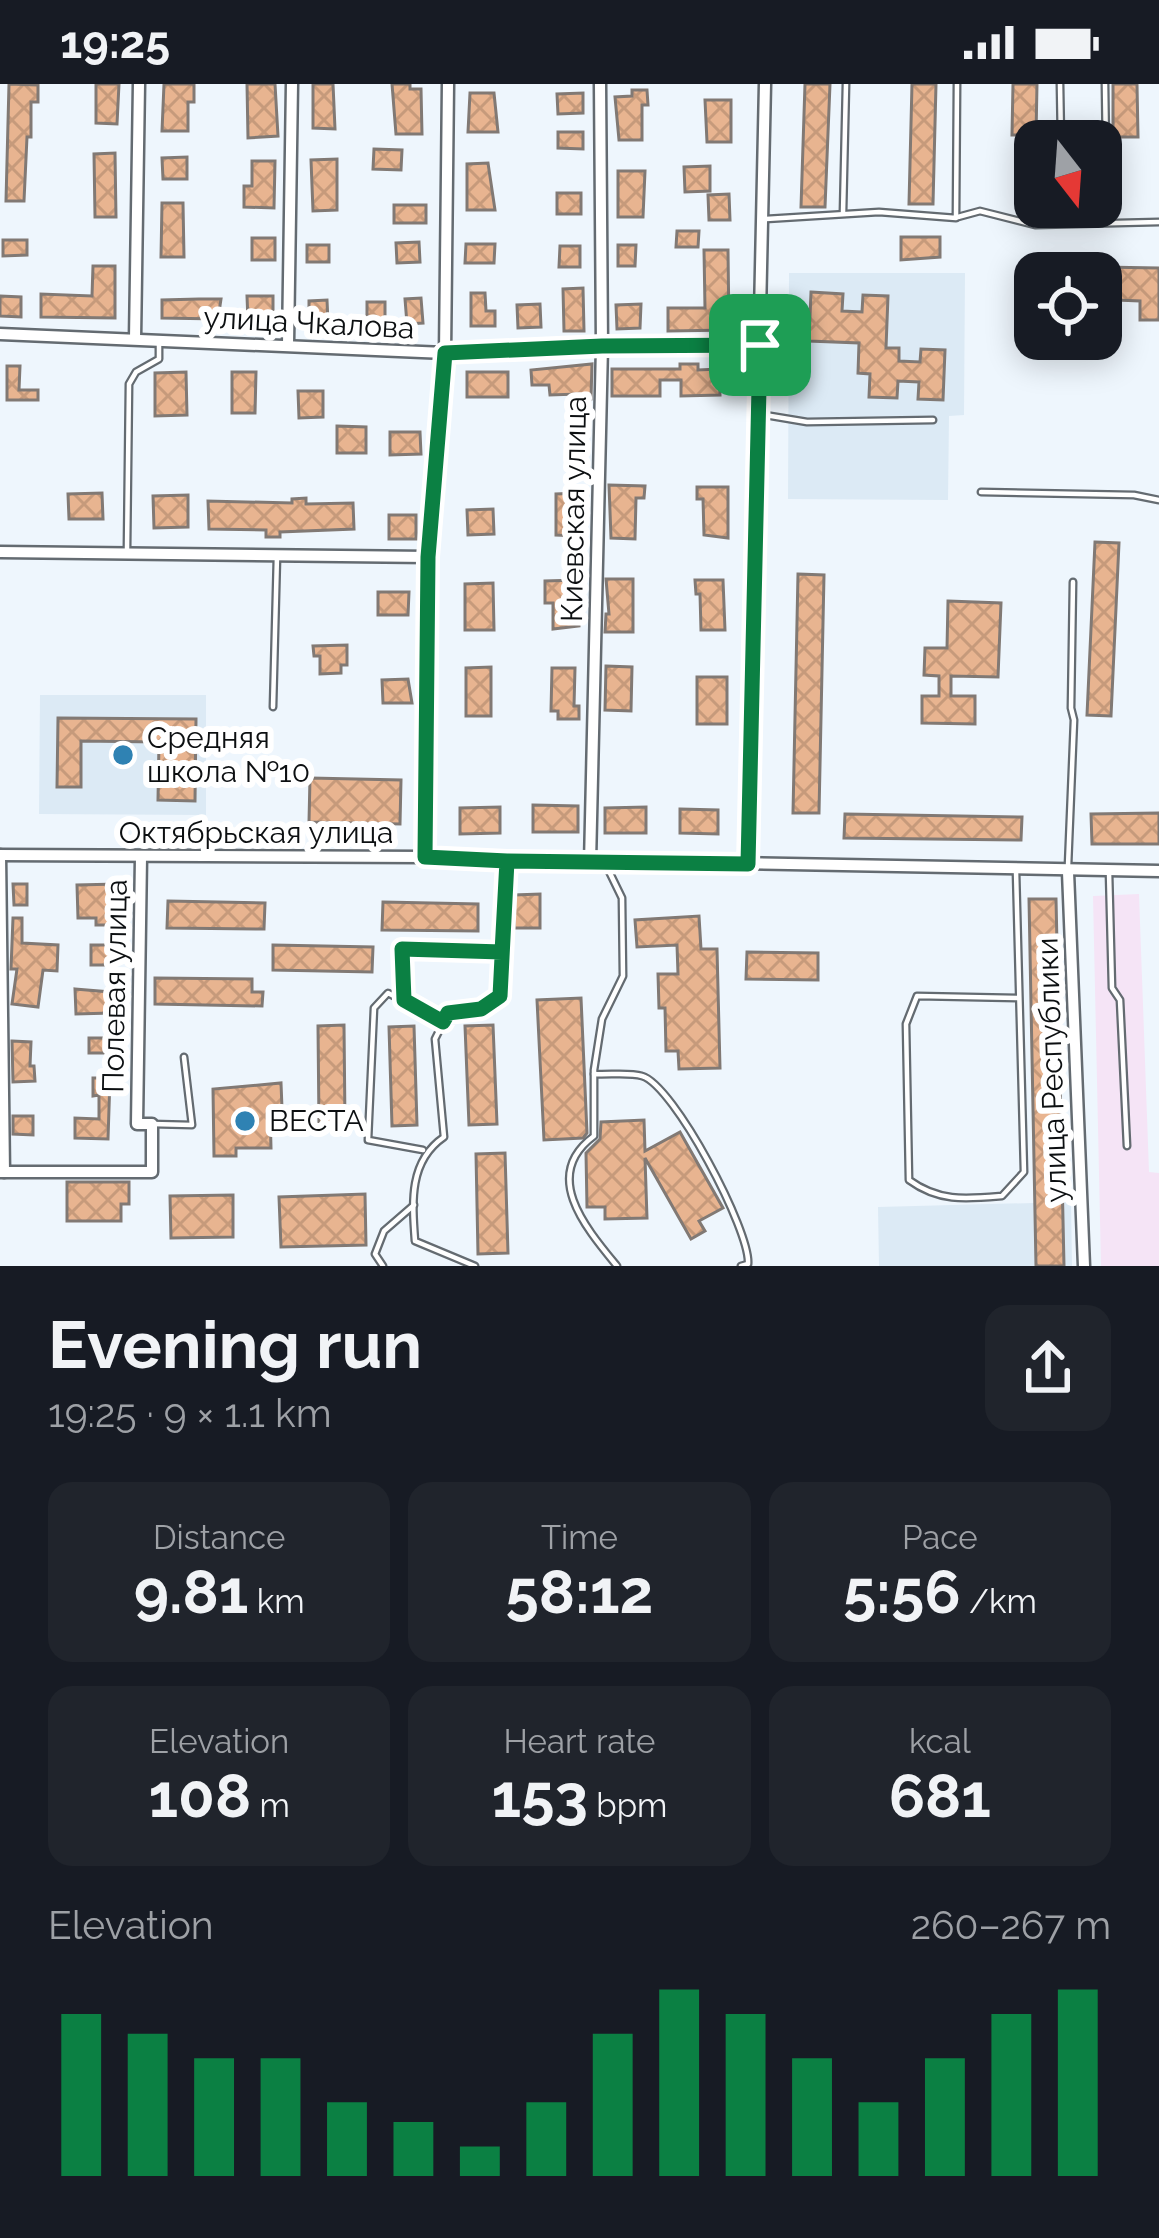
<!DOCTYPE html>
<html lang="en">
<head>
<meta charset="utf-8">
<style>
	:root { --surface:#171b24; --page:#20242c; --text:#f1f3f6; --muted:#9ea1a6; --accent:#0b8043 }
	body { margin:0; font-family:Raleway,sans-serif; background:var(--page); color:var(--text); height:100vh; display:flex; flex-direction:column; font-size:45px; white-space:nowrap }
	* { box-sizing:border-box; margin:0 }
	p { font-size:39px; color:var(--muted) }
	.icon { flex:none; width:66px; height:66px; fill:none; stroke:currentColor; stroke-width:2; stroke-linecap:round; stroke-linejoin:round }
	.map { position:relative; height:1182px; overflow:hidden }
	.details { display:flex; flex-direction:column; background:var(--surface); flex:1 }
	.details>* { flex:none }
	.needle { width:78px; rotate:163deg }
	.controls { position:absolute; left:1014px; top:36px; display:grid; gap:24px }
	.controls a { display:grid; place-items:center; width:108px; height:108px; border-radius:24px; background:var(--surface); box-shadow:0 6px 30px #0003; font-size:60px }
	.pin { position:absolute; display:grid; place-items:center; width:102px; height:102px; color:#fff; margin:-51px; border-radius:24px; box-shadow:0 6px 18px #0006 }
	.round { display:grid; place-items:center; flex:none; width:126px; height:126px; border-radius:24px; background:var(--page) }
	.summary { display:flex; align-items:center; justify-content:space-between; height:204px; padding:0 48px }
	h1 { font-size:66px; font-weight:700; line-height:90px }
	.figures { display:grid; grid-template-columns:repeat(3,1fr); gap:18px; height:204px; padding:12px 48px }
	.figures div { display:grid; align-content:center; border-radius:24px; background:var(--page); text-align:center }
	.figures b { font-size:60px; font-weight:700 }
	.figures small { font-size:33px; font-weight:400 }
	.figures p { font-size:33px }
	.chart { height:336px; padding:24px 48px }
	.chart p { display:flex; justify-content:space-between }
	.chart svg { width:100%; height:216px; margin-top:12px; stroke:var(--accent); stroke-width:6 }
	.status { display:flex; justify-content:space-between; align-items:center; height:84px; padding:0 60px; background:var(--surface); direction:ltr }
	.status svg { height:33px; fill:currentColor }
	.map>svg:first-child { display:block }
	.built { fill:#dceaf5 }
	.industrial { fill:#f5e4f6 }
	.building { fill:url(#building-cross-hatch); stroke:#817974; stroke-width:3 }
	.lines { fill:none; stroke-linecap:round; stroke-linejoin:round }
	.service-casing { stroke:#646b71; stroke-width:9 }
	.minor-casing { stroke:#646b71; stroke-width:15 }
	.service { stroke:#fff; stroke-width:4.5 }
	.minor { stroke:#fff; stroke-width:10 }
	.route-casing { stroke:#fff; stroke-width:24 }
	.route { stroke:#0b8043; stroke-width:15 }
	.poi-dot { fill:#2f82b3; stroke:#fff; stroke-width:4.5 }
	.labels { text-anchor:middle; stroke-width:12; stroke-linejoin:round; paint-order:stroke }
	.street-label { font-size:30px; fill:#0c0f11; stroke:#fff }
	.poi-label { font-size:30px; fill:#0c0f11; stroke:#fff; text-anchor:start }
</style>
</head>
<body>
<div class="status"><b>19:25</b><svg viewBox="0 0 49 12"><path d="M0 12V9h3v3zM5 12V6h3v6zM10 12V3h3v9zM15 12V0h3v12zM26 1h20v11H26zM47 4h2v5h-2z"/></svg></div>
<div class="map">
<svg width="1159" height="1182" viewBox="0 0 1159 1182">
	<defs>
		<pattern id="building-cross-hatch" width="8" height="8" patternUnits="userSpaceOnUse" patternTransform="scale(3)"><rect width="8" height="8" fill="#e8b490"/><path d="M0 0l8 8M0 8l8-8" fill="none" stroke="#c69a7b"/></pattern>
	</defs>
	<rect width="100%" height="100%" fill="#eef6fd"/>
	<g class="built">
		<path d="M 789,189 L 965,189 L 964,331 L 949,332 L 948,416 L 788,415 Z"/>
		<path d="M 40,611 L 206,611 L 206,731 L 39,730 Z"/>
		<path d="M 1071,1118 L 1072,1182 L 879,1182 L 878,1123 Z"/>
	</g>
	<path class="industrial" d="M 1139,810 L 1149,1088 L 1159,1089 L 1159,1182 L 1101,1182 L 1093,812 Z"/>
	<g class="building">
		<path d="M 9,0 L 38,1 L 38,18 L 31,18 L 31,53 L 27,53 L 24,117 L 6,117 Z"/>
		<path d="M 96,0 L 119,0 L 117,40 L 96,39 Z"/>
		<path d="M 164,0 L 194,0 L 194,18 L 188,18 L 188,47 L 162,47 Z"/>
		<path d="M 247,0 L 275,0 L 278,52 L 248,54 Z"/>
		<path d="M 313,0 L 333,0 L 335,45 L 313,44 Z"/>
		<path d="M 392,0 L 410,0 L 410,5 L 421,5 L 422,50 L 396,50 Z"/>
		<path d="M 805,0 L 830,0 L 825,123 L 801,123 Z"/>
		<path d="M 912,0 L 936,0 L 933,120 L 909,120 Z"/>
		<path d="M 1013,0 L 1037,0 L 1036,51 L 1012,51 Z"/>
		<path d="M 1113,0 L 1137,0 L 1138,53 L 1113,53 Z"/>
		<path d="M 632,6 L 647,6 L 648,21 L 642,21 L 642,56 L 619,56 L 615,13 L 632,12 Z"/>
		<path d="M 470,9 L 494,9 L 498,48 L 468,48 Z"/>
		<path d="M 583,9 L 583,29 L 558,30 L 557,10 Z"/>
		<path d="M 705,16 L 731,16 L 731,58 L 707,58 Z"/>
		<path d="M 558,48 L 583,48 L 583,65 L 558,64 Z"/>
		<path d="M 374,65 L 402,66 L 401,86 L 373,85 Z"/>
		<path d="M 115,69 L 116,133 L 95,133 L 94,70 Z"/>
		<path d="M 187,73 L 187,95 L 163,95 L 162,74 Z"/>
		<path d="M 337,75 L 337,126 L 313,127 L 311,76 Z"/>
		<path d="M 252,77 L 275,77 L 274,124 L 244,123 L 244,102 L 252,102 Z"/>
		<path d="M 488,79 L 495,126 L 467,126 L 467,80 Z"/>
		<path d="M 710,82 L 710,107 L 685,108 L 684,83 Z"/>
		<path d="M 618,87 L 645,87 L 643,133 L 618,133 Z"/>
		<rect x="557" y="109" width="24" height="21"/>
		<path d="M 729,110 L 730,136 L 709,136 L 708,111 Z"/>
		<path d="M 162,119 L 183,119 L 184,173 L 161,173 Z"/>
		<rect x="394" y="121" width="32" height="18"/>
		<path d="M 677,147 L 699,147 L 698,163 L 676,163 Z"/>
		<path d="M 901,153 L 940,153 L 940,173 L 901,176 Z"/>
		<rect x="252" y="154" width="23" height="22"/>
		<path d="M 3,156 L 27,156 L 27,171 L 3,172 Z"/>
		<path d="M 419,158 L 420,178 L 397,179 L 396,159 Z"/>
		<path d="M 466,160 L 495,160 L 494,179 L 465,179 Z"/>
		<rect x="307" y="161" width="22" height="17"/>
		<path d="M 618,161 L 636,161 L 635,182 L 618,182 Z"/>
		<path d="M 560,162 L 580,162 L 580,183 L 559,183 Z"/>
		<path d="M 704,166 L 728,166 L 729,246 L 668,247 L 668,224 L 705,224 Z"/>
		<path d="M 93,182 L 115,182 L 115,234 L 41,233 L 41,210 L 92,212 Z"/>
		<path d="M 1101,183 L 1159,184 L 1159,236 L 1140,236 L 1140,217 L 1116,216 L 1116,222 L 1101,221 Z"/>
		<path d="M 583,204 L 584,247 L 564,247 L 563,205 Z"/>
		<path d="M 811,208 L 843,210 L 842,227 L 862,228 L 863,211 L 888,212 L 886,264 L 899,264 L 899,277 L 920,278 L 921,265 L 945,266 L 943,316 L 918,315 L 919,298 L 898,297 L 897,314 L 869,313 L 870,290 L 858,289 L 859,259 L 809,257 Z"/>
		<path d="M 471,209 L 485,209 L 486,227 L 495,227 L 495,242 L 471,242 Z"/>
		<path d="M 0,212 L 21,213 L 21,233 L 0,232 Z"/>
		<path d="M 247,212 L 273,212 L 273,236 L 248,237 Z"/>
		<path d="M 421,214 L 423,239 L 407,240 L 405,215 Z"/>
		<path d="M 199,215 L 221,215 L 218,235 L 162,234 L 162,216 Z"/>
		<path d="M 327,216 L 328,238 L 309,238 L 309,217 Z"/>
		<path d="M 367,218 L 385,218 L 385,239 L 367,238 Z"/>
		<path d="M 540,220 L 541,243 L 518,244 L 517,221 Z"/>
		<path d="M 641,220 L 640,244 L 617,245 L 616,221 Z"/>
		<path d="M 592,280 L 591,315 L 579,316 L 578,310 L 550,311 L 549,301 L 532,301 L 531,286 Z"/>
		<path d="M 680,280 L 698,280 L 698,286 L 719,285 L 720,311 L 681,312 L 681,296 L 660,296 L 660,312 L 612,312 L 612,285 L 680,285 Z"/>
		<path d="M 7,282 L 20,282 L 19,306 L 38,306 L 38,316 L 7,316 Z"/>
		<path d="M 186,288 L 187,331 L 155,332 L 155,289 Z"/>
		<path d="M 232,288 L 256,288 L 255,329 L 232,329 Z"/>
		<rect x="467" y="288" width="41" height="25"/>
		<path d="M 298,307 L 323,307 L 323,333 L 299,334 Z"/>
		<path d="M 337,342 L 366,343 L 366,369 L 337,369 Z"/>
		<path d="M 390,348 L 420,348 L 421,370 L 390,371 Z"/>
		<path d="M 609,401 L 645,402 L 644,414 L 636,414 L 635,455 L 611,454 Z"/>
		<path d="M 697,403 L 728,403 L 728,454 L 704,451 L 703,415 L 697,415 Z"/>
		<path d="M 102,409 L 103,435 L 69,435 L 68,410 Z"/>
		<path d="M 580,409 L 580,452 L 556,451 L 556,410 Z"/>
		<path d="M 188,411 L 188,443 L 154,444 L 153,412 Z"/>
		<path d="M 306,414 L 306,420 L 353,419 L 354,445 L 280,448 L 280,453 L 266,453 L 266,446 L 209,445 L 208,417 L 292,419 L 292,415 Z"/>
		<path d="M 493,425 L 494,450 L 468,451 L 467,426 Z"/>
		<rect x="389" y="431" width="27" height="24"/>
		<path d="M 1095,458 L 1119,459 L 1111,632 L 1087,631 Z"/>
		<path d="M 798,490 L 824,491 L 819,729 L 793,729 Z"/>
		<path d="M 606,495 L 633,495 L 633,548 L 605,548 L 606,530 L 609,530 Z"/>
		<path d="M 578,496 L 579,542 L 553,545 L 553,519 L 545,519 L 545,497 Z"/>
		<path d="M 695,496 L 723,496 L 725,546 L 701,546 L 700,510 L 696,510 Z"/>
		<path d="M 493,499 L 494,546 L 465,546 L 465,500 Z"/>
		<path d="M 378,508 L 409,508 L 408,531 L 378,531 Z"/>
		<path d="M 948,517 L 1001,519 L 998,593 L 951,592 L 951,612 L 975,612 L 975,640 L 922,639 L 922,612 L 939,612 L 939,592 L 924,591 L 925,564 L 947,564 Z"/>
		<path d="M 347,561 L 347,581 L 341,581 L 341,589 L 320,590 L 320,572 L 314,572 L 313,562 Z"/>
		<path d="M 606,582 L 632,583 L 631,627 L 605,626 Z"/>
		<path d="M 491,583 L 491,632 L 466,632 L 466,584 Z"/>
		<path d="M 552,584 L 575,584 L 574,622 L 579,622 L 579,635 L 558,635 L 558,627 L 551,627 Z"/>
		<rect x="697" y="593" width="30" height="47"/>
		<path d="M 408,595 L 412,619 L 383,619 L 382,596 Z"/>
		<path d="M 58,634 L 196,635 L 195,717 L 158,716 L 159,658 L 81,657 L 81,703 L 57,703 Z"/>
		<path d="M 310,694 L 401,696 L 400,740 L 309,738 Z"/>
		<path d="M 533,721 L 578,722 L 578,748 L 533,748 Z"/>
		<path d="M 500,723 L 500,749 L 460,750 L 460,724 Z"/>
		<path d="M 646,723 L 646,749 L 605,749 L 605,724 Z"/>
		<path d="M 680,725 L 718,726 L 718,750 L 680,749 Z"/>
		<path d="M 1159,729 L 1159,760 L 1092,760 L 1091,730 Z"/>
		<path d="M 845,730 L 1022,733 L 1021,756 L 844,754 Z"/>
		<path d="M 13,800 L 27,800 L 27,821 L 14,821 Z"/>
		<path d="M 117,800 L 118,841 L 96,841 L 96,834 L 78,834 L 77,801 Z"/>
		<path d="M 540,810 L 540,844 L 514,844 L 514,811 Z"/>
		<path d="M 1029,815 L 1056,815 L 1064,1182 L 1036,1182 Z"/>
		<path d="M 168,817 L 265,819 L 264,845 L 167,844 Z"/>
		<path d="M 383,818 L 478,820 L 478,847 L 382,846 Z"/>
		<path d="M 699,832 L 701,865 L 717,865 L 720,984 L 679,985 L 678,967 L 666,967 L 665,924 L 659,924 L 658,890 L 678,890 L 677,861 L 637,863 L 635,836 Z"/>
		<path d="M 13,834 L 22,834 L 22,859 L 58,861 L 57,887 L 43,886 L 38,923 L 12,920 L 17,885 L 11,885 Z"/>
		<rect x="91" y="861" width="23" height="20"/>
		<path d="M 273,861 L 373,863 L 372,888 L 273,886 Z"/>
		<path d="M 747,868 L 818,869 L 818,896 L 746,895 Z"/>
		<path d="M 155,894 L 252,895 L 252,908 L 263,908 L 262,922 L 155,920 Z"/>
		<path d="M 75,905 L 110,908 L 111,929 L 76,930 Z"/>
		<path d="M 581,914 L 587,1049 L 583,1054 L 544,1056 L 537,916 Z"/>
		<path d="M 344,941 L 345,1040 L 319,1040 L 318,942 Z"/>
		<path d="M 493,941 L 497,1040 L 469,1041 L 465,942 Z"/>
		<path d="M 414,942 L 417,1041 L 392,1042 L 389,943 Z"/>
		<rect x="89" y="954" width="21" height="15"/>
		<path d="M 12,957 L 31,958 L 30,982 L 34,982 L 35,997 L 13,998 Z"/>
		<path d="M 93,994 L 110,994 L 108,1055 L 75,1054 L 75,1034 L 99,1035 L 99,1011 L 93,1012 Z"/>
		<path d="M 281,999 L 282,1024 L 270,1025 L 271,1064 L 236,1064 L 236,1072 L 214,1072 L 213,1005 Z"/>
		<path d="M 13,1032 L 33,1032 L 33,1051 L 13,1050 Z"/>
		<path d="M 644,1036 L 645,1067 L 680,1048 L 723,1124 L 699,1137 L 705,1147 L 691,1155 L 645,1074 L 647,1134 L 605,1135 L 605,1123 L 587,1123 L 586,1069 L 600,1055 L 601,1038 Z"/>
		<path d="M 505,1069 L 508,1169 L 478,1170 L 476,1070 Z"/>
		<path d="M 67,1098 L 129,1098 L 129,1120 L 121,1120 L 121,1137 L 67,1137 Z"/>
		<path d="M 365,1110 L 366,1161 L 281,1163 L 279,1113 Z"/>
		<path d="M 233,1111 L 233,1153 L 171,1154 L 170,1112 Z"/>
	</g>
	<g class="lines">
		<g class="service-casing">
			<g id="service">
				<path d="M 1060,0 L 1061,57"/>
				<path d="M 1101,66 L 1106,66 L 1105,0"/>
				<path d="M 843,129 L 846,0"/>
				<path d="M 958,133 L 980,127 L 1035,141 L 1159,138"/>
				<path d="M 766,135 L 879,128 L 956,134 L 957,0"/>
				<path d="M 759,330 L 807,338 L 933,336"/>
				<path d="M 981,408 L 1134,411 L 1159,416"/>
				<path d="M 127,466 L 129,300 L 136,288 L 159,275 L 159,259"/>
				<path d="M 273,623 L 277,472"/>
				<path d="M 605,779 L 622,814 L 623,892 L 602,935 L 594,986 L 594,1052 C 541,1091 585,1143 617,1182"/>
				<path d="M 1068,782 L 1074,636 L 1071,624 L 1073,498"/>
				<path d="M 1016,787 L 1024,1088 L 1002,1112 C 966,1115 939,1118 909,1096 L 906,940 L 917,912 L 1017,914"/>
				<path d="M 1109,788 L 1112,904 L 1120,916 L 1127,1062"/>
				<path d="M 404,915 L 402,865 L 502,868"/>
				<path d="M 594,990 C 609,991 629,988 642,992 C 674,1001 751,1148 748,1180 L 741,1182"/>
				<path d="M 152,1040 L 192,1041 L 184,973"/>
				<path d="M 423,1066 L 368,1056 L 374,924 L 388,909 L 443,938"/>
				<path d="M 383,1182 L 375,1170 L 384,1147 L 414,1121"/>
				<path d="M 475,1182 L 415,1157 C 412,1117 409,1077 444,1053 L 435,955 L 448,929 L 481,925 L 500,912 L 507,777"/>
			</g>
		</g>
		<g class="minor-casing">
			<g id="minor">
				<path d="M 0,250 L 445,269 L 602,262 L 760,261"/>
				<path d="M 135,255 L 139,0"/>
				<path d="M 288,260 L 292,0"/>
				<path d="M 0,468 L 428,473"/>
				<path d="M 0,771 L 425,773 L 1159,787"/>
				<path d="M 0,771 L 4,1088"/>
				<path d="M 425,773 L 428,473 L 445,269 L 448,0"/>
				<path d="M 590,779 L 602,262 L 600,0"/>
				<path d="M 748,780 L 765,0"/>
				<path d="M 1068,788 L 1084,1182"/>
				<path d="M 0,1088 L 152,1088 L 152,1040 L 137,1040 L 141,773"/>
			</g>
		</g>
		<use href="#service" class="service"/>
		<use href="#minor" class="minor"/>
	</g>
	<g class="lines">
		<g class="route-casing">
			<path id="route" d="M 760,261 L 602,262 L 445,269 L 428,473 L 425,773 L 507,777 L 502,868 L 402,865 L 404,916 L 443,938 L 448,929 L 481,925 L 500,912 L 507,777 L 748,780 L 760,261"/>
		</g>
		<use href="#route" class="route"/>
	</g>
	<g class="poi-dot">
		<circle cx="123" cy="671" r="12"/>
		<circle cx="245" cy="1037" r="12"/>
	</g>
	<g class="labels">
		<g class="street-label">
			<text transform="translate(309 239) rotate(3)" y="10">улица Чкалова</text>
			<text transform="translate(574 425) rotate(-89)" y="10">Киевская улица</text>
			<text x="256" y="759">Октябрьская улица</text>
			<text transform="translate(115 902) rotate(-89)" y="10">Полевая улица</text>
			<text transform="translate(1052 986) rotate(-92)" y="10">улица Республики</text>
		</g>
		<g class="poi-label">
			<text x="147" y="664">Средняя<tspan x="147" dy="34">школа №10</tspan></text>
			<text x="269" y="1047">ВЕСТА</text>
		</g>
	</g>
</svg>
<div class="controls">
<a><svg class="needle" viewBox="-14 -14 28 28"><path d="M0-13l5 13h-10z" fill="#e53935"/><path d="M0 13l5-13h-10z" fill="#9ea1a6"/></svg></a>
<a><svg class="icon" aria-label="locate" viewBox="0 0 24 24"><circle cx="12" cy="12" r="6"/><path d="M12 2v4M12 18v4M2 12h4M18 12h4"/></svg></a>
</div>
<div class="pin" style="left:760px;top:261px;background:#1e9e55"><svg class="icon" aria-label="arrive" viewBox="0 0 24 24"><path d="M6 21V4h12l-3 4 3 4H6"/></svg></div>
</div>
<section class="details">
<div class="summary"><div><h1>Evening run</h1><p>19:25 · 9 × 1.1 km</p></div><a class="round"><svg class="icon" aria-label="share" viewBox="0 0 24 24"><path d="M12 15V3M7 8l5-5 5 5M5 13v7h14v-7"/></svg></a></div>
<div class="figures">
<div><p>Distance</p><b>9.81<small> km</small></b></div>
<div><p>Time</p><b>58:12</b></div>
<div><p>Pace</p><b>5:56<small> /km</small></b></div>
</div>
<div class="figures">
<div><p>Elevation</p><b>108<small> m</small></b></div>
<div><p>Heart rate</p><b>153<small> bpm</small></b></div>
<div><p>kcal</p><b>681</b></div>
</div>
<div class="chart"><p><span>Elevation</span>260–267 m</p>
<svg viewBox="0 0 160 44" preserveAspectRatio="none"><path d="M5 44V11M15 44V15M25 44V20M35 44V20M45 44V29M55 44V33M65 44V38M75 44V29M85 44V15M95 44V6M105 44V11M115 44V20M125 44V29M135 44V20M145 44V11M155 44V6"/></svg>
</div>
</section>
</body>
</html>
